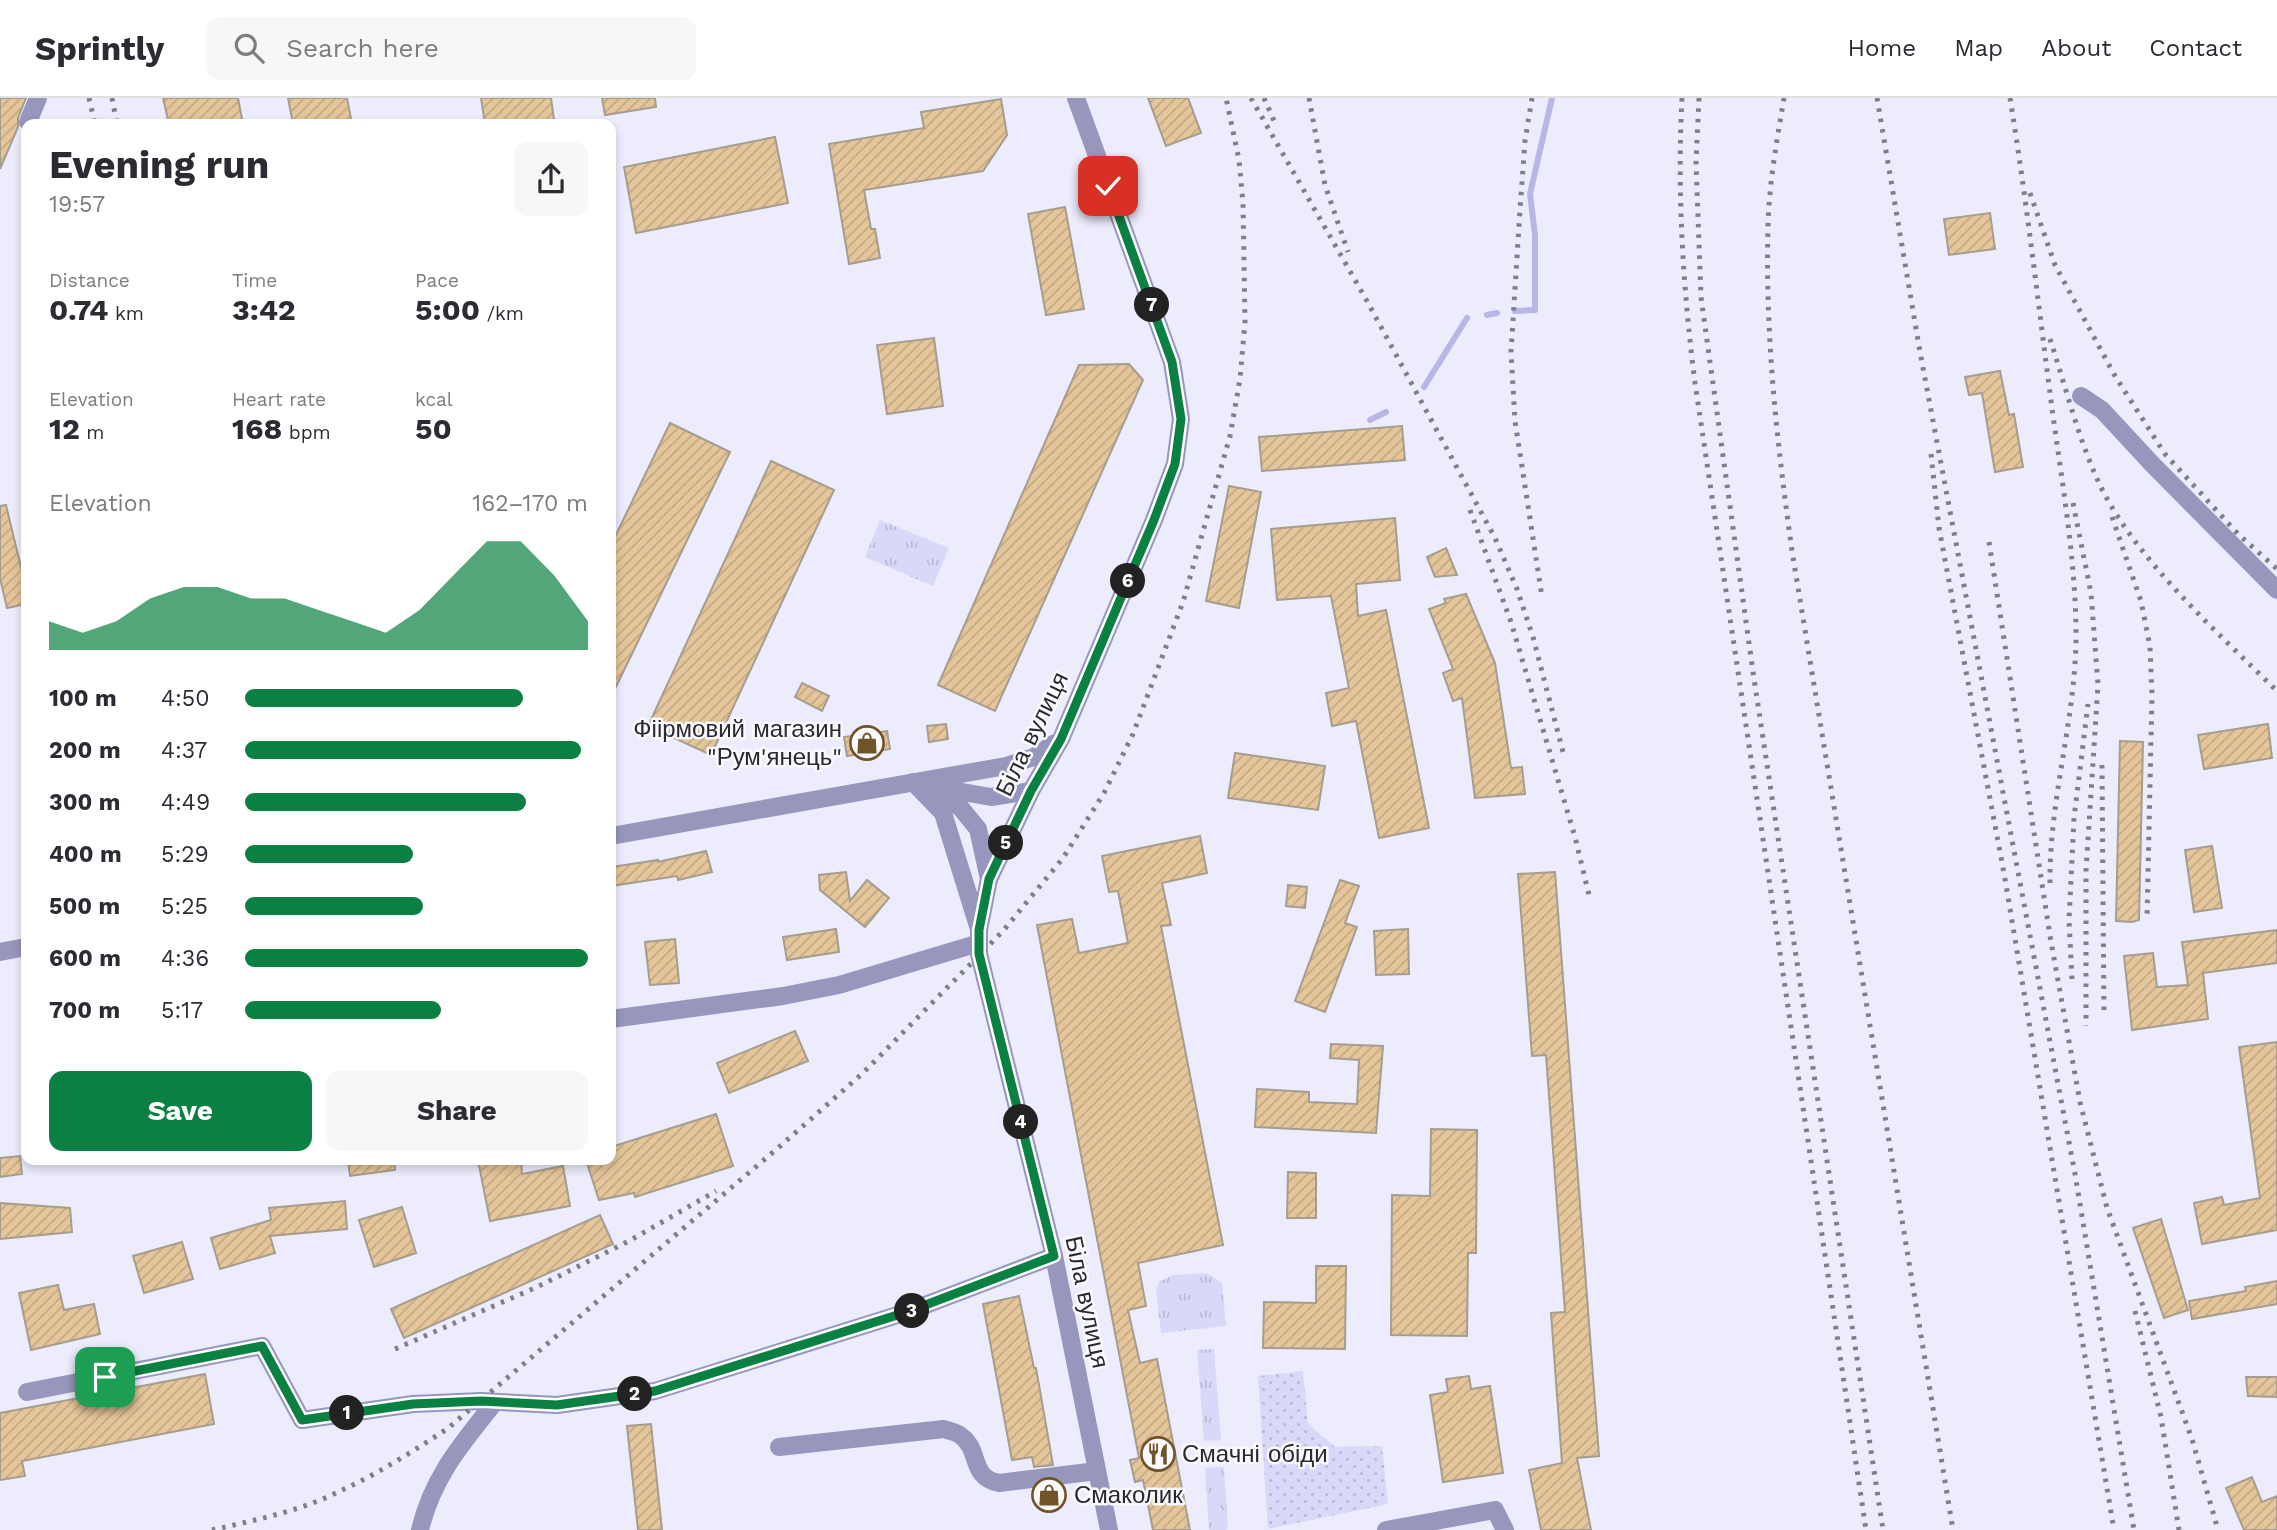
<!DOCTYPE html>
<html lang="en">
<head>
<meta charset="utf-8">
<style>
	:root { --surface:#fff; --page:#f7f7f7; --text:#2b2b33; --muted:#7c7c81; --line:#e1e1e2; --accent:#0b8043 }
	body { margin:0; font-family:"Work Sans",sans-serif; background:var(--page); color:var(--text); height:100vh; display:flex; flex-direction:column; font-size:26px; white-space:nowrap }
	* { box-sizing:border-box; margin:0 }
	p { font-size:23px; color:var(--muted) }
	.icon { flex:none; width:38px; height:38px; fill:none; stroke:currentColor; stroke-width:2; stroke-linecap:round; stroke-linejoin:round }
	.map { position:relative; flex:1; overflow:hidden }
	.panel { position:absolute; left:21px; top:21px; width:595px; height:1046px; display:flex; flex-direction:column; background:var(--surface); border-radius:14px; box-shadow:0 4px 10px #0003 }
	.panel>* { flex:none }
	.pin { position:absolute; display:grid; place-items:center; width:60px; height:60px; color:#fff; margin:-30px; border-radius:14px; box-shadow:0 4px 10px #0006 }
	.km { position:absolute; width:35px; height:35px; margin:-18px; border-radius:50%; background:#222; color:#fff; font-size:19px; line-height:35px; text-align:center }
	.round { display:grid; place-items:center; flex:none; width:74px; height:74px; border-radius:14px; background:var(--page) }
	.headline { display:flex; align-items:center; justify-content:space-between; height:119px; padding:0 28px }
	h1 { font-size:38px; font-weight:700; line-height:52px }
	.figures { display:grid; grid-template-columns:repeat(3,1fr); gap:10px; height:119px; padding:7px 28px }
	.figures div { display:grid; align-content:center }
	.figures b { font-size:30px; font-weight:700 }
	.figures small { font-size:19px; font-weight:400 }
	.figures p { font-size:19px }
	.chart { height:196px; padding:14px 28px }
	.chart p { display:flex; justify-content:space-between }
	.chart svg { width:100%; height:126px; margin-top:7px; fill:var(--accent); opacity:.7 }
	.action { display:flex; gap:14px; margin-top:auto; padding:14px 28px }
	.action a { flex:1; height:80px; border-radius:14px; background:var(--accent); color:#fff; font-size:28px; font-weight:700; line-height:80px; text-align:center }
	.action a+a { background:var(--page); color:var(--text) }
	ul { padding:0 28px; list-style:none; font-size:23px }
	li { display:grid; grid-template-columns:112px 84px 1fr; align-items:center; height:52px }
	li i { height:18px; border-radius:9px; background:var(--accent) }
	header { display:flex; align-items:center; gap:42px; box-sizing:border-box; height:98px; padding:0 35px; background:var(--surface); border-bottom:2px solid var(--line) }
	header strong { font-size:33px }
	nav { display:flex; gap:38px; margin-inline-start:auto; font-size:24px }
	.search { width:490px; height:63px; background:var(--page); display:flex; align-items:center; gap:18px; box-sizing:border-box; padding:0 24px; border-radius:14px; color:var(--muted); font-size:26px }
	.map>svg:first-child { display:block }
	.grass { fill:url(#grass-tufts) }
	.garden { fill:url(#garden-dots) }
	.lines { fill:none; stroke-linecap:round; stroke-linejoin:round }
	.stream { stroke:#b8b6e6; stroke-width:6 }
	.building { fill:url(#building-hatch); stroke:#a79d8e; stroke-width:2 }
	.minor { stroke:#9796bd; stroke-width:18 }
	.rail { stroke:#7f7f8a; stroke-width:5; stroke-dasharray:3.5 7; stroke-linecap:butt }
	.route-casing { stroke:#fff; stroke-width:14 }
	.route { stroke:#0b8043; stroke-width:9 }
	.labels { text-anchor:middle; stroke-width:5; stroke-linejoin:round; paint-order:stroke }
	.poi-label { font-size:24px; fill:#29292f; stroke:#fafafe; text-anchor:start }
	.street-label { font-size:24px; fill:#29292f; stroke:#fafafe }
</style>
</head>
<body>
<header>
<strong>Sprintly</strong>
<div class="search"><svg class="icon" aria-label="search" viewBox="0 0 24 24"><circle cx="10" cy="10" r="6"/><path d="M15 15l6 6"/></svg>Search here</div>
<nav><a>Home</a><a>Map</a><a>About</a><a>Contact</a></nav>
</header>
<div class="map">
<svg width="2277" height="1432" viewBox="0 0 2277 1432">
	<defs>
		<pattern id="grass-tufts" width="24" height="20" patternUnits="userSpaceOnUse" patternTransform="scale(1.75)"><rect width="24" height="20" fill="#d9d8f9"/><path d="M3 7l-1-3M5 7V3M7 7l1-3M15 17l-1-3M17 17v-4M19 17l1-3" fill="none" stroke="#bab9d6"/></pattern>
		<pattern id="garden-dots" width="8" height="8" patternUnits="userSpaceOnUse" patternTransform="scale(1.75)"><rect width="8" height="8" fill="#d9d8f9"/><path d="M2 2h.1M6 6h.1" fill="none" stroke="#bab9d6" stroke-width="1.8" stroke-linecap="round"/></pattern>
		<pattern id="building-hatch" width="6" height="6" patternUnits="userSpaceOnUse" patternTransform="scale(1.75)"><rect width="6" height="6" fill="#e5c59a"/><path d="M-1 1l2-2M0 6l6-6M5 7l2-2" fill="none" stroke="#c4a985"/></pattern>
	</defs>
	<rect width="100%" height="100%" fill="#ececfd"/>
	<g class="grass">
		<path d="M 880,422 L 949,450 L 933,488 L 865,459 Z"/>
		<path d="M 1207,1175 L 1222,1185 L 1226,1228 L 1161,1235 L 1156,1193 L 1159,1184 L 1173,1177 Z"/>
		<path d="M 1214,1251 L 1221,1342 L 1204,1343 L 1197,1252 Z"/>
		<path d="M 1224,1369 L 1228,1430 L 1226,1432 L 1209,1432 L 1205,1370 Z"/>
	</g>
	<path class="garden" d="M 1303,1273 L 1308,1326 L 1335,1349 L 1382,1348 L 1388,1406 L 1268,1431 L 1258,1278 Z"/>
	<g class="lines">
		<g class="stream">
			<path d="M 1515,213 L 1535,212 L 1535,137 L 1530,96 L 1552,0"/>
			<path d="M 1487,217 L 1497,215"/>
			<path d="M 1424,289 L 1467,220"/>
			<path d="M 1370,322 L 1386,314"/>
		</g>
	</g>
	<g class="building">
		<path d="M 0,0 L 26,0 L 18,20 L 18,29 L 0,71 Z"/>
		<path d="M 163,0 L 238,0 L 243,26 L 169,26 Z"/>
		<path d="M 288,0 L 347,0 L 352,26 L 293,26 Z"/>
		<path d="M 481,0 L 551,0 L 554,22 L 524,26 L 485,26 Z"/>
		<path d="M 602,0 L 655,0 L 656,9 L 605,17 Z"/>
		<path d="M 1148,0 L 1188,0 L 1201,35 L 1166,48 Z"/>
		<path d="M 1001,1 L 1007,37 L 983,73 L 864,92 L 871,131 L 875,131 L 880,160 L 849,166 L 829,46 L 924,30 L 921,14 Z"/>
		<path d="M 775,39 L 788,105 L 636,135 L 624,69 Z"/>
		<path d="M 1065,109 L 1084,211 L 1046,217 L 1028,116 Z"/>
		<path d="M 1990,115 L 1995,151 L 1949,157 L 1944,121 Z"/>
		<path d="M 934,240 L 943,308 L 887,316 L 877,247 Z"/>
		<path d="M 1129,266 L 1143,282 L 995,613 L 938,587 L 1079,267 Z"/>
		<path d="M 2000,273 L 2009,317 L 2014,316 L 2023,369 L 1995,374 L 1982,295 L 1969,297 L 1965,279 Z"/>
		<path d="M 670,325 L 730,354 L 611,599 L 611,447 Z"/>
		<path d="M 1402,328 L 1405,362 L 1262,373 L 1259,339 Z"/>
		<path d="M 771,363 L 834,392 L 711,657 L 648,628 Z"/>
		<path d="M 1229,388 L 1261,394 L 1239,510 L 1206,503 Z"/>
		<path d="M 6,407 L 26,490 L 26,506 L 7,510 L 0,480 L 0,408 Z"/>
		<path d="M 1395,420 L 1400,482 L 1356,486 L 1358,518 L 1386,512 L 1429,730 L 1379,740 L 1356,623 L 1332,628 L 1326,595 L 1349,590 L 1331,498 L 1277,502 L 1271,431 Z"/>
		<path d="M 1446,450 L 1457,477 L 1435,479 L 1427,459 Z"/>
		<path d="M 1466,496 L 1495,565 L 1511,670 L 1522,669 L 1525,696 L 1475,700 L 1462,600 L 1453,603 L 1443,575 L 1453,571 L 1429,511 L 1446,505 L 1444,501 Z"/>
		<path d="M 802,585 L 829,598 L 822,613 L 795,599 Z"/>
		<path d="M 946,626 L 948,641 L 929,644 L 927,628 Z"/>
		<path d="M 2268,626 L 2272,660 L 2204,671 L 2198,637 Z"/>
		<path d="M 887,633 L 890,651 L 847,658 L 844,639 Z"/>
		<path d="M 2120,643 L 2143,644 L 2139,822 L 2132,824 L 2116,823 Z"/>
		<path d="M 1235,655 L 1325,668 L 1318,712 L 1228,700 Z"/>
		<path d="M 1200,738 L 1207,775 L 1162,785 L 1171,827 L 1161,828 L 1223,1147 L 1138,1165 L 1146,1208 L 1128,1212 L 1140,1265 L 1157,1261 L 1190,1432 L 1153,1432 L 1143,1382 L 1135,1384 L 1130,1362 L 1139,1360 L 1037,827 L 1072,821 L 1079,855 L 1128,845 L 1118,793 L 1109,794 L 1102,758 Z"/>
		<path d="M 2212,748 L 2222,810 L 2194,814 L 2185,752 Z"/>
		<path d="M 706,753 L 712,774 L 678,782 L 677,778 L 611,788 L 611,769 L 658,762 L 658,764 Z"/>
		<path d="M 846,774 L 850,803 L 867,782 L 889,800 L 865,829 L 820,792 L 819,777 Z"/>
		<path d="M 1555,774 L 1599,1358 L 1577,1360 L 1591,1432 L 1541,1432 L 1529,1372 L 1562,1365 L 1551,1215 L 1565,1214 L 1546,957 L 1532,958 L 1518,776 Z"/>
		<path d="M 1340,782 L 1359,788 L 1345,825 L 1357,829 L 1325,914 L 1295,903 Z"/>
		<path d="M 1288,787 L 1307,789 L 1305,810 L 1286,808 Z"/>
		<path d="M 836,831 L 839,854 L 787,862 L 783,839 Z"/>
		<path d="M 1408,831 L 1409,876 L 1376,877 L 1374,833 Z"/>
		<path d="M 2277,832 L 2277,865 L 2203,875 L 2208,921 L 2132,932 L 2124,858 L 2153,855 L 2157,889 L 2188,887 L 2182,844 Z"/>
		<path d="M 675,841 L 679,885 L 650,887 L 645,844 Z"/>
		<path d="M 795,933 L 808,963 L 729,995 L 717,965 Z"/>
		<path d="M 2277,944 L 2277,1132 L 2202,1146 L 2194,1105 L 2222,1099 L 2224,1107 L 2260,1100 L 2239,949 Z"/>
		<path d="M 1331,946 L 1383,948 L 1376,1035 L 1255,1029 L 1257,991 L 1309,994 L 1309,1004 L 1357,1006 L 1359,962 L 1330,960 Z"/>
		<path d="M 716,1016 L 733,1068 L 635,1099 L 634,1095 L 599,1102 L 586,1062 L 611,1062 L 611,1049 Z"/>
		<path d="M 1431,1031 L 1477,1032 L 1476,1155 L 1468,1155 L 1467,1238 L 1391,1237 L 1392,1097 L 1430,1098 Z"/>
		<path d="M 20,1058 L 22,1076 L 0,1079 L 0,1060 Z"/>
		<path d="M 348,1062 L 394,1062 L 395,1072 L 350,1078 Z"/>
		<path d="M 478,1062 L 521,1062 L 522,1076 L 563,1068 L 570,1108 L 490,1123 Z"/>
		<path d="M 1288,1074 L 1316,1075 L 1316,1120 L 1287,1120 Z"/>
		<path d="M 345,1103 L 347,1131 L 270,1138 L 275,1155 L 220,1171 L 211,1140 L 271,1122 L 269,1110 Z"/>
		<path d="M 0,1105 L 70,1110 L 72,1134 L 0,1141 Z"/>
		<path d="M 402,1109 L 416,1155 L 374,1169 L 359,1122 Z"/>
		<path d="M 600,1117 L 613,1146 L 404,1240 L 391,1211 Z"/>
		<path d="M 2161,1121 L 2188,1212 L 2164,1220 L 2133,1130 Z"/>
		<path d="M 182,1144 L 193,1181 L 144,1195 L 133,1158 Z"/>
		<path d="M 1316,1168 L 1346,1168 L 1345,1251 L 1263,1250 L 1264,1204 L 1316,1205 Z"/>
		<path d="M 2277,1183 L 2277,1206 L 2192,1221 L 2189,1203 L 2246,1193 L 2245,1189 Z"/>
		<path d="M 58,1187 L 64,1212 L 94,1206 L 100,1236 L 31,1252 L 19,1195 Z"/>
		<path d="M 1019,1198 L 1034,1270 L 1036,1270 L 1053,1367 L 1034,1369 L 1032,1359 L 1012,1362 L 983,1206 Z"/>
		<path d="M 205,1276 L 214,1326 L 22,1363 L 25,1378 L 0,1382 L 0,1315 Z"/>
		<path d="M 1469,1278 L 1471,1291 L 1490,1288 L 1503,1375 L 1443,1384 L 1430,1297 L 1448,1294 L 1446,1281 Z"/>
		<path d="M 2246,1279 L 2277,1279 L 2277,1299 L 2248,1298 Z"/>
		<path d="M 651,1326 L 662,1432 L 638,1432 L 627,1328 Z"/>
		<path d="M 2252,1379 L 2262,1404 L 2277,1398 L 2277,1432 L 2244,1432 L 2226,1390 Z"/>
		<path d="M 1058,1389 L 1061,1409 L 1042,1412 L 1038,1392 Z"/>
	</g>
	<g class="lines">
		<g class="minor">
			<path d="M 1076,0 L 1172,264 L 1181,321 L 1175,366 L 1154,422 L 1061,641 L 1031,693 L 989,781 L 979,832 L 979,856 L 1054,1158 L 1109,1432"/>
			<path d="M 28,24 L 38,0"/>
			<path d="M 2081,298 L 2102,312 L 2153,367 L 2277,492"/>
			<path d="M 913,684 L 943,715 L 978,828"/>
			<path d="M 934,689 L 991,699 L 1031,693"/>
			<path d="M 928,692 L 960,709 L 978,731 L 989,781"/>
			<path d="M 611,738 L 1006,668 L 1034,659 L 1055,645"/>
			<path d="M 0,854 L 26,849"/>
			<path d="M 611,921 L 783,898 L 839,887 L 979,845"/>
			<path d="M 27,1294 L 262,1248 L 302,1322 L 413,1306 L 481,1303 L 557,1307 L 655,1293 L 907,1214 L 1054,1158"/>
			<path d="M 779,1349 L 944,1331 C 949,1333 957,1334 961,1338 C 981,1352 969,1379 999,1385 L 1097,1373"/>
			<path d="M 420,1432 C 433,1378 461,1347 495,1304"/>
			<path d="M 1386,1432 L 1495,1412 L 1505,1432"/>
		</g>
		<g class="rail">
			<path d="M 89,0 L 95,26"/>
			<path d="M 112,0 L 117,26"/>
			<path d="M 1251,0 L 1367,203 L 1495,440 L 1517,491 L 1533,539 L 1563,654"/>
			<path d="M 1264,0 L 1275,25"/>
			<path d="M 1309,0 L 1325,87 L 1348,154"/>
			<path d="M 1532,0 L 1525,43 L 1520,112 L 1511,254 L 1515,323 L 1542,499"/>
			<path d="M 1682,0 C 1677,96 1683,190 1695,285 L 1866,1432"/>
			<path d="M 1699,0 L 1696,64 L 1701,199 L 1753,574 L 1883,1432"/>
			<path d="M 1784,0 C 1777,42 1769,85 1768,128 C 1765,237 1777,345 1792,453 L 1953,1432"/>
			<path d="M 1877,0 L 1920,254 L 2075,1076 L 2134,1432"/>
			<path d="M 2010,0 C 2026,98 2037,196 2050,295 C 2060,373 2075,453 2076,532 C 2077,617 2049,700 2050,785"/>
			<path d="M 2030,95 L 2055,167 L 2115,278 L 2165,356 L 2238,436 L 2277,471"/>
			<path d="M 2050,241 C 2065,287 2078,339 2098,383 C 2133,459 2217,534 2277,593"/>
			<path d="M 1931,356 L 1939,430 L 2004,775 L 2114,1432"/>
			<path d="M 2073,405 L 2091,495 L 2098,587 L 2086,773 L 2086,928"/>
			<path d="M 1470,412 L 1511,524 L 1575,739 L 1589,797"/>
			<path d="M 2112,419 L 2141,503 L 2150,549 L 2152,596 L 2147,821"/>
			<path d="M 1989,444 L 2051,844 L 2080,1004 L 2107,1110 L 2192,1341 L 2218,1432"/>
			<path d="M 2102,667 L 2104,919"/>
			<path d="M 2072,881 L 2069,822 L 2074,720 L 2088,606"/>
			<path d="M 2135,1213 L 2161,1319 L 2179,1432"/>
			<path d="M 395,1251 L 537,1189 L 629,1143 L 716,1093"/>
			<path d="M 212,1432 C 255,1422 301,1413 340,1393 C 378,1376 413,1353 447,1331 L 778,1050 L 863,975 L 1003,833 L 1063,760 L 1104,695 L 1133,636 L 1183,504 L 1230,338 L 1240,281 L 1245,224 L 1243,105 L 1239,62 L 1226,0"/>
		</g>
	</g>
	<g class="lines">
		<g class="route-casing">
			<path id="route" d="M 105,1279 L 262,1248 L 302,1322 L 413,1306 L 481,1303 L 557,1307 L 655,1293 L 907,1214 L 1054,1158 L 979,856 L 979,832 L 989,781 L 1031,693 L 1061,641 L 1154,422 L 1175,366 L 1181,321 L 1172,264 L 1108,88"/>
		</g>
		<use href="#route" class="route"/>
	</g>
	<defs>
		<g id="shop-ring" transform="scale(1.75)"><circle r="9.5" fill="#fafafe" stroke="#705327" stroke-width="1.5"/><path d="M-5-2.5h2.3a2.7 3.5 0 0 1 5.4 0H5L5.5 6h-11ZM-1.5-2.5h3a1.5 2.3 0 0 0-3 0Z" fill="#705327"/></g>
		<g id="restaurant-ring" transform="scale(1.75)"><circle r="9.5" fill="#fafafe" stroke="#705327" stroke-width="1.5"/><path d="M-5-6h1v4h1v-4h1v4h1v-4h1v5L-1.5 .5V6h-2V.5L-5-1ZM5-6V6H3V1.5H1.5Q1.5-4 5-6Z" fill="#705327"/></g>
	</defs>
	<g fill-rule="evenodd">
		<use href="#shop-ring" x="867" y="645"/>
		<use href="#restaurant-ring" x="1158" y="1356"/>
		<use href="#shop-ring" x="1049" y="1397"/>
	</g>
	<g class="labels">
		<g class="poi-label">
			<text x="842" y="639" text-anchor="end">Фіірмовий магазин<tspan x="842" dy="28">"Рум'янець"</tspan></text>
			<text x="1182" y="1364">Смачні обіди</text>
			<text x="1074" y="1405">Смаколик</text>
		</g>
		<g class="street-label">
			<text transform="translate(1032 636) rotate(-64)" y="8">Біла вулиця</text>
			<text transform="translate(1087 1204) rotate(78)" y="8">Біла вулиця</text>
		</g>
	</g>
</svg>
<div class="pin" style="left:105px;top:1279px;background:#1e9e55"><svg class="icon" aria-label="arrive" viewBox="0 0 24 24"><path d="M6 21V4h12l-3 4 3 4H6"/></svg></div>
<div class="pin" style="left:1108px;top:88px;background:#d93025"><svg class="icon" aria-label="check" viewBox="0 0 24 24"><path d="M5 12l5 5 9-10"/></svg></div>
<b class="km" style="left:347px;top:1315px">1</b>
<b class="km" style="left:635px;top:1296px">2</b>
<b class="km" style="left:912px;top:1213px">3</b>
<b class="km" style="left:1021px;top:1024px">4</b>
<b class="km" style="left:1006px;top:745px">5</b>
<b class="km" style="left:1128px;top:483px">6</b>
<b class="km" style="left:1152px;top:207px">7</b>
<section class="panel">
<div class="headline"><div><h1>Evening run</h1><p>19:57</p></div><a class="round"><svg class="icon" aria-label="share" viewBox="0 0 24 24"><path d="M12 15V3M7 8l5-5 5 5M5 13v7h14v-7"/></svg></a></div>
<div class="figures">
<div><p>Distance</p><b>0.74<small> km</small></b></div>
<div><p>Time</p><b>3:42</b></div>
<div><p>Pace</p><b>5:00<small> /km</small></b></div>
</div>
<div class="figures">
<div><p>Elevation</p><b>12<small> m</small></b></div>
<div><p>Heart rate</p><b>168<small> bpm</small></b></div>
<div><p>kcal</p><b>50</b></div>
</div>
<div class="chart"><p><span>Elevation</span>162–170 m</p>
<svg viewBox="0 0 160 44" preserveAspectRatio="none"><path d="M0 44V34L10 38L20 34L30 26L40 22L50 22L60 26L70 26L80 30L90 34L100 38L110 30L120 18L130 6L140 6L150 18L160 34V44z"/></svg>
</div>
<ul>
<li><b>100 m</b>4:50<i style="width:81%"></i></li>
<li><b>200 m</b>4:37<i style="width:98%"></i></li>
<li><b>300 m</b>4:49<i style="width:82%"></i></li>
<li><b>400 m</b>5:29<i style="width:49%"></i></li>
<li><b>500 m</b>5:25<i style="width:52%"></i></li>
<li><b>600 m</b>4:36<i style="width:100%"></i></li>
<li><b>700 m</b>5:17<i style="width:57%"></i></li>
</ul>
<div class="action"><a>Save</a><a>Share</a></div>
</section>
</div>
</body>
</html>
